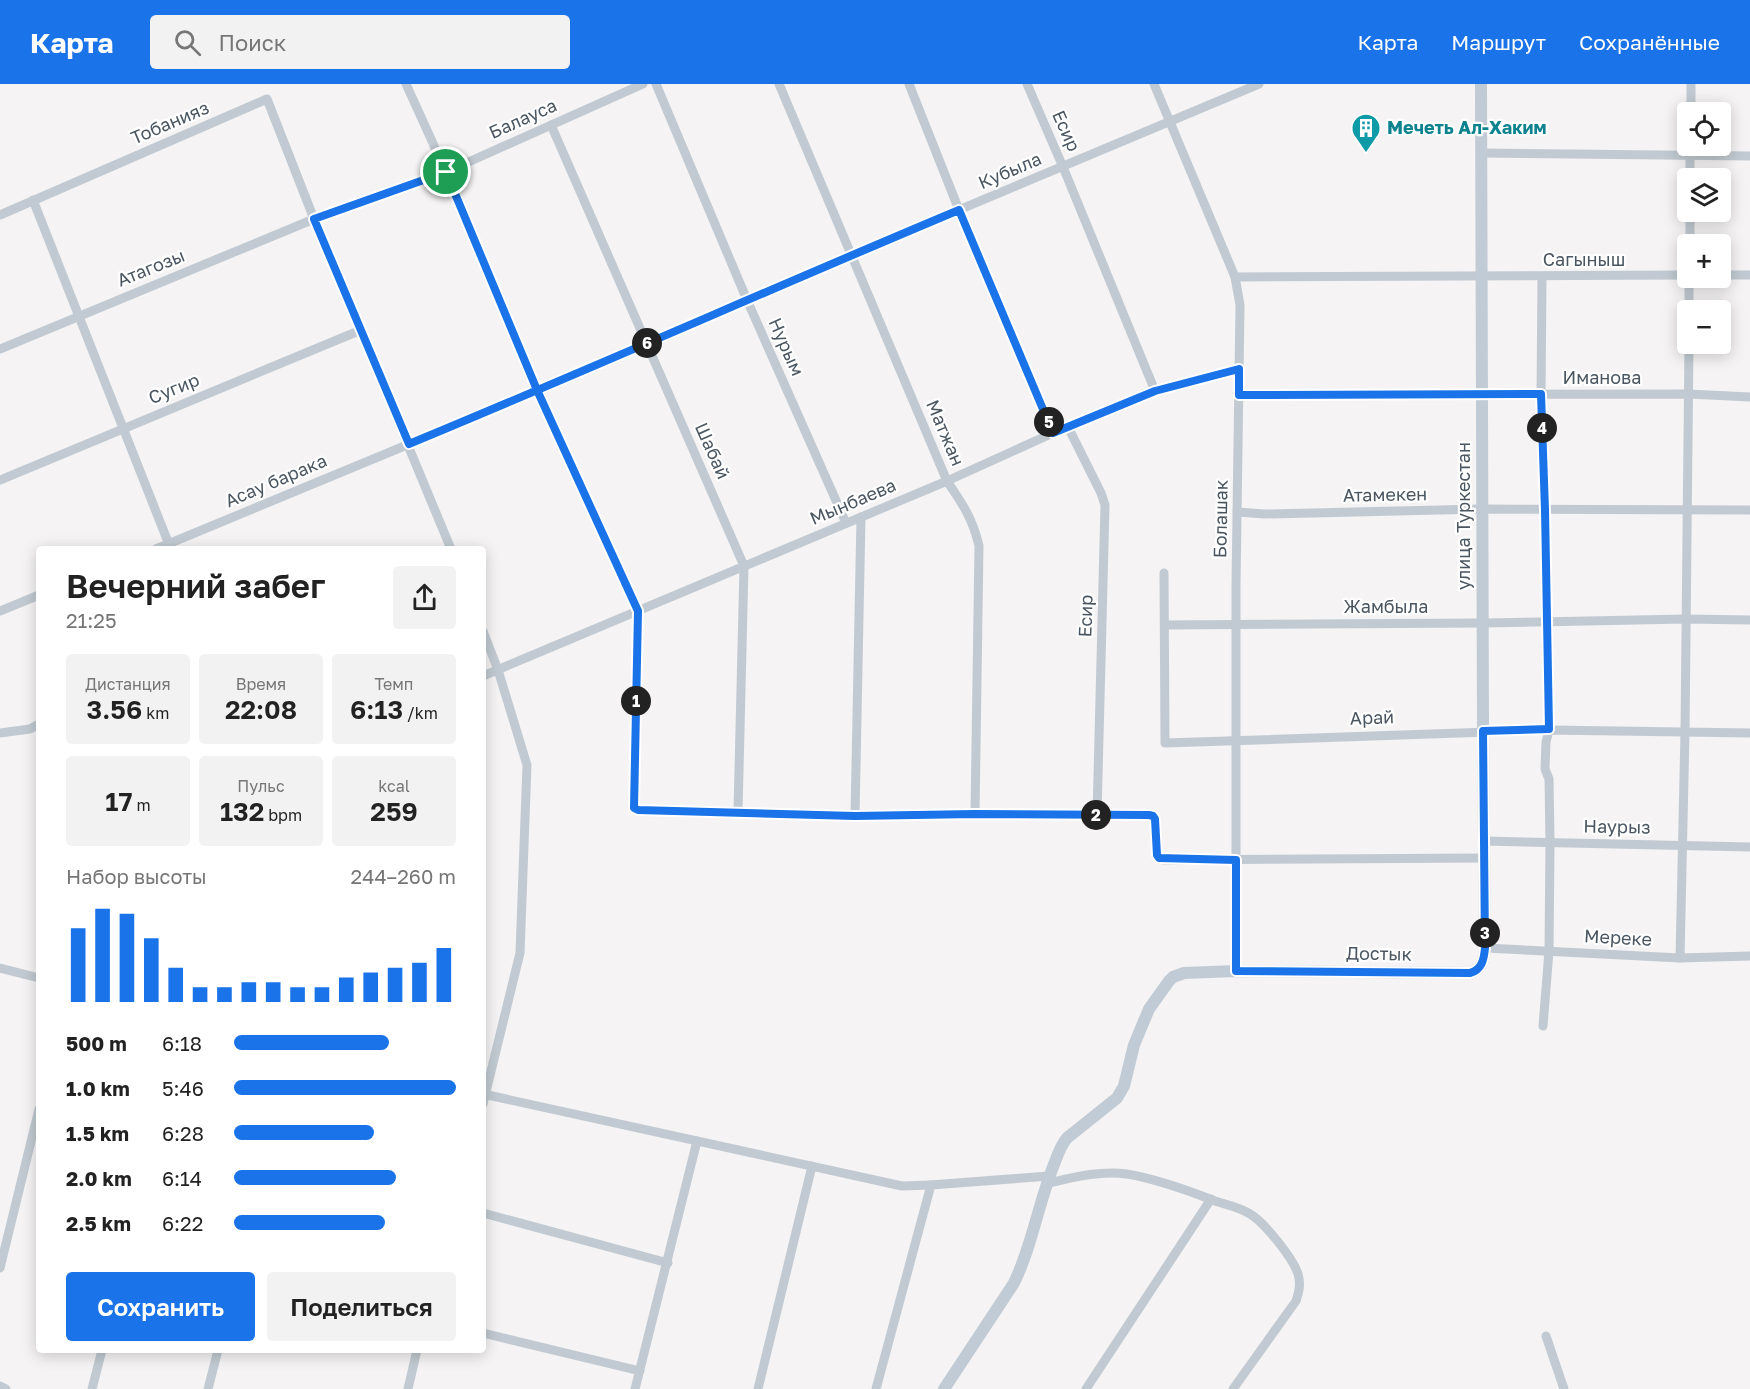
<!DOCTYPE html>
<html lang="ru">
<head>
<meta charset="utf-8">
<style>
	:root { --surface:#fff; --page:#f2f2f2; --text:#222; --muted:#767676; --accent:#1a73e8 }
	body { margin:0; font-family:"Golos Text",sans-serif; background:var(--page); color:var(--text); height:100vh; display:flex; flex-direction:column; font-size:22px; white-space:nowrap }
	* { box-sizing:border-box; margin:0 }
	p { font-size:20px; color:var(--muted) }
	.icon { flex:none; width:33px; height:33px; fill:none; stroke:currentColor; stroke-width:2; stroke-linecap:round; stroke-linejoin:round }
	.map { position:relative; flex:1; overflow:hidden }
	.panel { position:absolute; left:36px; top:462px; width:450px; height:807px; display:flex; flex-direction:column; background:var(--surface); border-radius:6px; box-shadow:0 3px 15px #0003 }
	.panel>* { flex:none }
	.controls { position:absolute; left:1677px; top:18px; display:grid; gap:12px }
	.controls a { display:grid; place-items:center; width:54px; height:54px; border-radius:6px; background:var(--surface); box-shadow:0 3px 15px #0003; font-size:30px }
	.pin { position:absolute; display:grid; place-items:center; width:51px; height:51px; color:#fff; margin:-26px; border:3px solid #fff; border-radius:50%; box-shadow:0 2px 6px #0007 }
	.km { position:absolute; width:30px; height:30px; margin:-15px; border-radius:50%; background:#222; color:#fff; font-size:16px; line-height:30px; text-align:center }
	.round { display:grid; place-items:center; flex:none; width:63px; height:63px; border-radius:6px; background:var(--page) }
	.overview { display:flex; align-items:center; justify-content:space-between; height:102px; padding:0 30px }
	h1 { font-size:33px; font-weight:600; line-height:45px }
	.stats { display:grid; grid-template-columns:repeat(3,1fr); gap:9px; height:102px; padding:6px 30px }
	.stats div { display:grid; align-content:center; border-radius:6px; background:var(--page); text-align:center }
	.stats b { font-size:26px; font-weight:600 }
	.stats small { font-size:16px; font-weight:400 }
	.stats p { font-size:16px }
	.chart { height:168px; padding:12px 30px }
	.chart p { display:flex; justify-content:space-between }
	.chart svg { width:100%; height:108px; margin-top:6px; stroke:var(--accent); stroke-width:6 }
	.button { display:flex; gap:12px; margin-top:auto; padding:12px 30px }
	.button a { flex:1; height:69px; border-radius:6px; background:var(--accent); color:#fff; font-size:24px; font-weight:600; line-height:69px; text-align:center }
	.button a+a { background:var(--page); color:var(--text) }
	ul { padding:0 30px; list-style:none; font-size:20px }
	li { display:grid; grid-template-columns:96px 72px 1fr; align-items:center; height:45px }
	li i { height:15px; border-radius:8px; background:var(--accent) }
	header { display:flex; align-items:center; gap:36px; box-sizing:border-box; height:84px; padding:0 30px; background:var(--accent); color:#fff }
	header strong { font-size:28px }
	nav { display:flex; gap:33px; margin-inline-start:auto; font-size:21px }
	.search { width:420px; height:54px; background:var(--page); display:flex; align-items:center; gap:15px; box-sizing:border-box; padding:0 21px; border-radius:6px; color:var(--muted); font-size:22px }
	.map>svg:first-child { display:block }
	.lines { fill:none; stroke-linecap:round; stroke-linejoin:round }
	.street { stroke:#c1cad2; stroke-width:9 }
	.secondary { stroke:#c1cbd6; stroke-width:12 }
	.route-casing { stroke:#fff; stroke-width:12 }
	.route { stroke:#1a73e8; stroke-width:8 }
	.labels { text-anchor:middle; stroke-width:4.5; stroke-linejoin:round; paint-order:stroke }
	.street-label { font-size:18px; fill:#4a5661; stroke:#fff }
	.culture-label { font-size:18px; font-weight:bold; fill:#0d838f; stroke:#fff; text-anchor:start }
</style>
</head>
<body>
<header>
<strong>Карта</strong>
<div class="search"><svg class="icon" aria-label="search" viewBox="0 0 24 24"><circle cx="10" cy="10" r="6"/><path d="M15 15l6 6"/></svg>Поиск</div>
<nav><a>Карта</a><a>Маршрут</a><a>Сохранённые</a></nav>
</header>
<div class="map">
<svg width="1750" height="1305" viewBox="0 0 1750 1305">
	<rect width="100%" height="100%" fill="#f5f3f3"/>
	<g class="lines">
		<g class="street">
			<path d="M 406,0 L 446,88 L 537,306 L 638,527 L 635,724 L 638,726 L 855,732 L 975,730 L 1149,731 L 1153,732 L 1155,735 L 1157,771 L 1159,774 L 1163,776 L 1484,774"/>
			<path d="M 656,0 L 747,216 L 846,439"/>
			<path d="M 779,0 L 947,397 C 962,419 973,435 979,462 L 975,730"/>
			<path d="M 909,0 L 959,126 L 1053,349"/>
			<path d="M 1027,0 L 1063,83 L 1155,307"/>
			<path d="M 1154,0 L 1235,193 L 1240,221 L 1236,502 L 1236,887"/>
			<path d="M 1691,28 L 1691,0"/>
			<path d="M 551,41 L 744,482 L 738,728"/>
			<path d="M 1481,69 L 1750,72"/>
			<path d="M 1690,94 L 1690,62"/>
			<path d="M 33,116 L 170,463"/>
			<path d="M 0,131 L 267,15 L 314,135 L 451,465"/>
			<path d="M 1690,160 L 1690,128"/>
			<path d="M 1720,191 L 1750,191"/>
			<path d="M 1235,193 L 1688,191"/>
			<path d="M 1542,193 L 1541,311 L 1545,426 L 1549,646 L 1546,658 L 1545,685 L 1549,695 L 1550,758 L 1549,867 L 1543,942"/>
			<path d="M 1689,226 L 1689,194"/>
			<path d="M 0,265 L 314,135 L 446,88 L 643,0"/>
			<path d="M 1239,311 L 1688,310 L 1750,313"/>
			<path d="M 1068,343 L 1101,409 L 1105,421 L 1097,731"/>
			<path d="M 0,396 L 361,246"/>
			<path d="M 1237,428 L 1265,430 L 1482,425 L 1750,426"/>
			<path d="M 156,465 L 489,327 L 825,182 L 1259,0"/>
			<path d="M 1164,489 L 1165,659 L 1549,646 L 1750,649"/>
			<path d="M 0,527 L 39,511"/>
			<path d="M 1165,541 L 1483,539 L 1686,535 L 1750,536"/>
			<path d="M 483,547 L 498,586 L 527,681 L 520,869 L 483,1020"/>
			<path d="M 483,592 L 947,397 L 1053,349 L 1155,307 L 1239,285"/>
			<path d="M 0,649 L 30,645 L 39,640"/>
			<path d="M 855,732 L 861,433"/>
			<path d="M 1484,757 L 1750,763"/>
			<path d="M 1485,864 L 1680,874 L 1750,872"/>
			<path d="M 1680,874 L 1685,648 L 1689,260"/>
			<path d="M 0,884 L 39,894"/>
			<path d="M 483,1010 L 902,1102 L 931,1101"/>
			<path d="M 1046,1100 C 1071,1093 1101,1086 1127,1090 C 1157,1095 1187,1106 1215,1117 C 1227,1121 1240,1123 1250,1130 C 1264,1138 1293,1174 1298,1190 C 1301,1200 1299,1208 1296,1217 L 1233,1305"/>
			<path d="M 483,1129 L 668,1179"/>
			<path d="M 0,1184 L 39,1025"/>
			<path d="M 483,1249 L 640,1287"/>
			<path d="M 1546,1252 L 1564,1305"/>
			<path d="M 0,1302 L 6,1305"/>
			<path d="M 92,1305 L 102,1266"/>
			<path d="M 208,1305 L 218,1266"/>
			<path d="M 408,1305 L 417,1266"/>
			<path d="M 635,1305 L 697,1057"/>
			<path d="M 758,1305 L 812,1082"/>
			<path d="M 876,1305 L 931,1101 L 1049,1092"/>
			<path d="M 1086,1305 L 1211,1115"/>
		</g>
		<path class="secondary" d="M 944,1305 L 1014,1199 C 1032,1162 1038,1121 1053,1083 C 1057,1073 1060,1062 1067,1054 L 1117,1014 L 1124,1002 L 1134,961 L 1149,925 L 1169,897 L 1173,893 L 1184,889 L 1236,887 L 1470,889 C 1482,886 1484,875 1485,864 L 1483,647 L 1481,0"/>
	</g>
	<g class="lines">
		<g class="route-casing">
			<path id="route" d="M 446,88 L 537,306 L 638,527 L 634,724 L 638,726 L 855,732 L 975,730 L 1149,731 L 1153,732 L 1155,735 L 1157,771 L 1159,774 L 1236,776 L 1236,887 L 1470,889 C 1482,886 1484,875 1485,864 L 1483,647 L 1549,645 L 1545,426 L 1541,310 L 1239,311 L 1239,285 L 1155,307 L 1053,349 L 959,126 C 775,203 593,284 409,360 L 314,135 L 446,88"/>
		</g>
		<use href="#route" class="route"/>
	</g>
	<defs>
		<g id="building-pin" transform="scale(1.5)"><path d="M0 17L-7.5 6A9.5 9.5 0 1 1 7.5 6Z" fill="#0f9aa8" stroke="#fff"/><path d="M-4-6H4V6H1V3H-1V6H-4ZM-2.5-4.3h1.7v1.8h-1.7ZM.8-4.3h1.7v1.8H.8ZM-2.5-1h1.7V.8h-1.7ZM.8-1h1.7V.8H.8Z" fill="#fff"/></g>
	</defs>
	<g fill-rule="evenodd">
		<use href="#building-pin" x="1366" y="44"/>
	</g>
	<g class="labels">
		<g class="street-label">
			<text transform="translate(523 35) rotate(-24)" y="6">Балауса</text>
			<text transform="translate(170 39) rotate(-23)" y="6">Тобанияз</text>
			<text transform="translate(1066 47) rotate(66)" y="6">Есир</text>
			<text transform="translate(1010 87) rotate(-23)" y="6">Кубыла</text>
			<text x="1584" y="182">Сагыныш</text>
			<text transform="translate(151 184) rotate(-22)" y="6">Атагозы</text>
			<text transform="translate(786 263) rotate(66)" y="6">Нурым</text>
			<text x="1602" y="300">Иманова</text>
			<text transform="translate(174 305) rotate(-22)" y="6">Сугир</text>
			<text transform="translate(945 349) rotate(67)" y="6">Матжан</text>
			<text transform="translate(712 367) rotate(66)" y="6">Шабай</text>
			<text transform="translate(276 397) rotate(-23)" y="6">Асау барака</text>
			<text transform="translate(1385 411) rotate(-1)" y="6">Атамекен</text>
			<text transform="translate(853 418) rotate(-23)" y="6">Мынбаева</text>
			<text transform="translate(1464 432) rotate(-90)" y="6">улица Туркестан</text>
			<text transform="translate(1221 435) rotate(-89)" y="6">Болашак</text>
			<text x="1386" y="529">Жамбыла</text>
			<text transform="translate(1086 532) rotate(-88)" y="6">Есир</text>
			<text transform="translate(1372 634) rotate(-2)" y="6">Арай</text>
			<text transform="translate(1617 743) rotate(1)" y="6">Наурыз</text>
			<text transform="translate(1618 854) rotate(3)" y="6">Мереке</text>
			<text transform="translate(1379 870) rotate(1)" y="6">Достык</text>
		</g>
		<g class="culture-label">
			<text x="1387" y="50">Мечеть Ал-Хаким</text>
		</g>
	</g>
</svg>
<div class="controls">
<a><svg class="icon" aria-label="locate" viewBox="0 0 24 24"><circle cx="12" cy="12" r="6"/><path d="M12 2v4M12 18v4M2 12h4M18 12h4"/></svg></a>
<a><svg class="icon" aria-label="layers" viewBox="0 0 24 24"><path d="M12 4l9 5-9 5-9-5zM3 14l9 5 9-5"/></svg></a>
<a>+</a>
<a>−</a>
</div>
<div class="pin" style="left:446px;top:88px;background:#1e9e55"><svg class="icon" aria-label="arrive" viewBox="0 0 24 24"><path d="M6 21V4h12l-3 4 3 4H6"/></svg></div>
<b class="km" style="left:636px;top:617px">1</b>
<b class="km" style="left:1096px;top:731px">2</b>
<b class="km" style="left:1485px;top:849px">3</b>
<b class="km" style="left:1542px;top:344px">4</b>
<b class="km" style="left:1049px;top:338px">5</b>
<b class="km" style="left:647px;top:259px">6</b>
<section class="panel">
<div class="overview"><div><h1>Вечерний забег</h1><p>21:25</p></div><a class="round"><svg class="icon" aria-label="share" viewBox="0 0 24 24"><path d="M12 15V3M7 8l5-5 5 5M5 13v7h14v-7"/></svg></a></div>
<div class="stats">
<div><p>Дистанция</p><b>3.56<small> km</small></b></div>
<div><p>Время</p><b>22:08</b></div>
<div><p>Темп</p><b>6:13<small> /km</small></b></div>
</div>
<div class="stats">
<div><b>17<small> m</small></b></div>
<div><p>Пульс</p><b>132<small> bpm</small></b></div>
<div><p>kcal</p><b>259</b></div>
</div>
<div class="chart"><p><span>Набор высоты</span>244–260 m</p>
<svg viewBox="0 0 160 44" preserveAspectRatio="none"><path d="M5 44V14M15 44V6M25 44V8M35 44V18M45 44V30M55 44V38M65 44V38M75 44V36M85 44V36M95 44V38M105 44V38M115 44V34M125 44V32M135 44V30M145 44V28M155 44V22"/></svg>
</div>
<ul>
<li><b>500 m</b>6:18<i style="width:70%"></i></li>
<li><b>1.0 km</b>5:46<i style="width:100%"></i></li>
<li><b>1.5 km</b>6:28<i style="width:63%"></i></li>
<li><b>2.0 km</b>6:14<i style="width:73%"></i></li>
<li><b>2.5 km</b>6:22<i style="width:68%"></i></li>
</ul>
<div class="button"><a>Сохранить</a><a>Поделиться</a></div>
</section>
</div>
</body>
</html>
